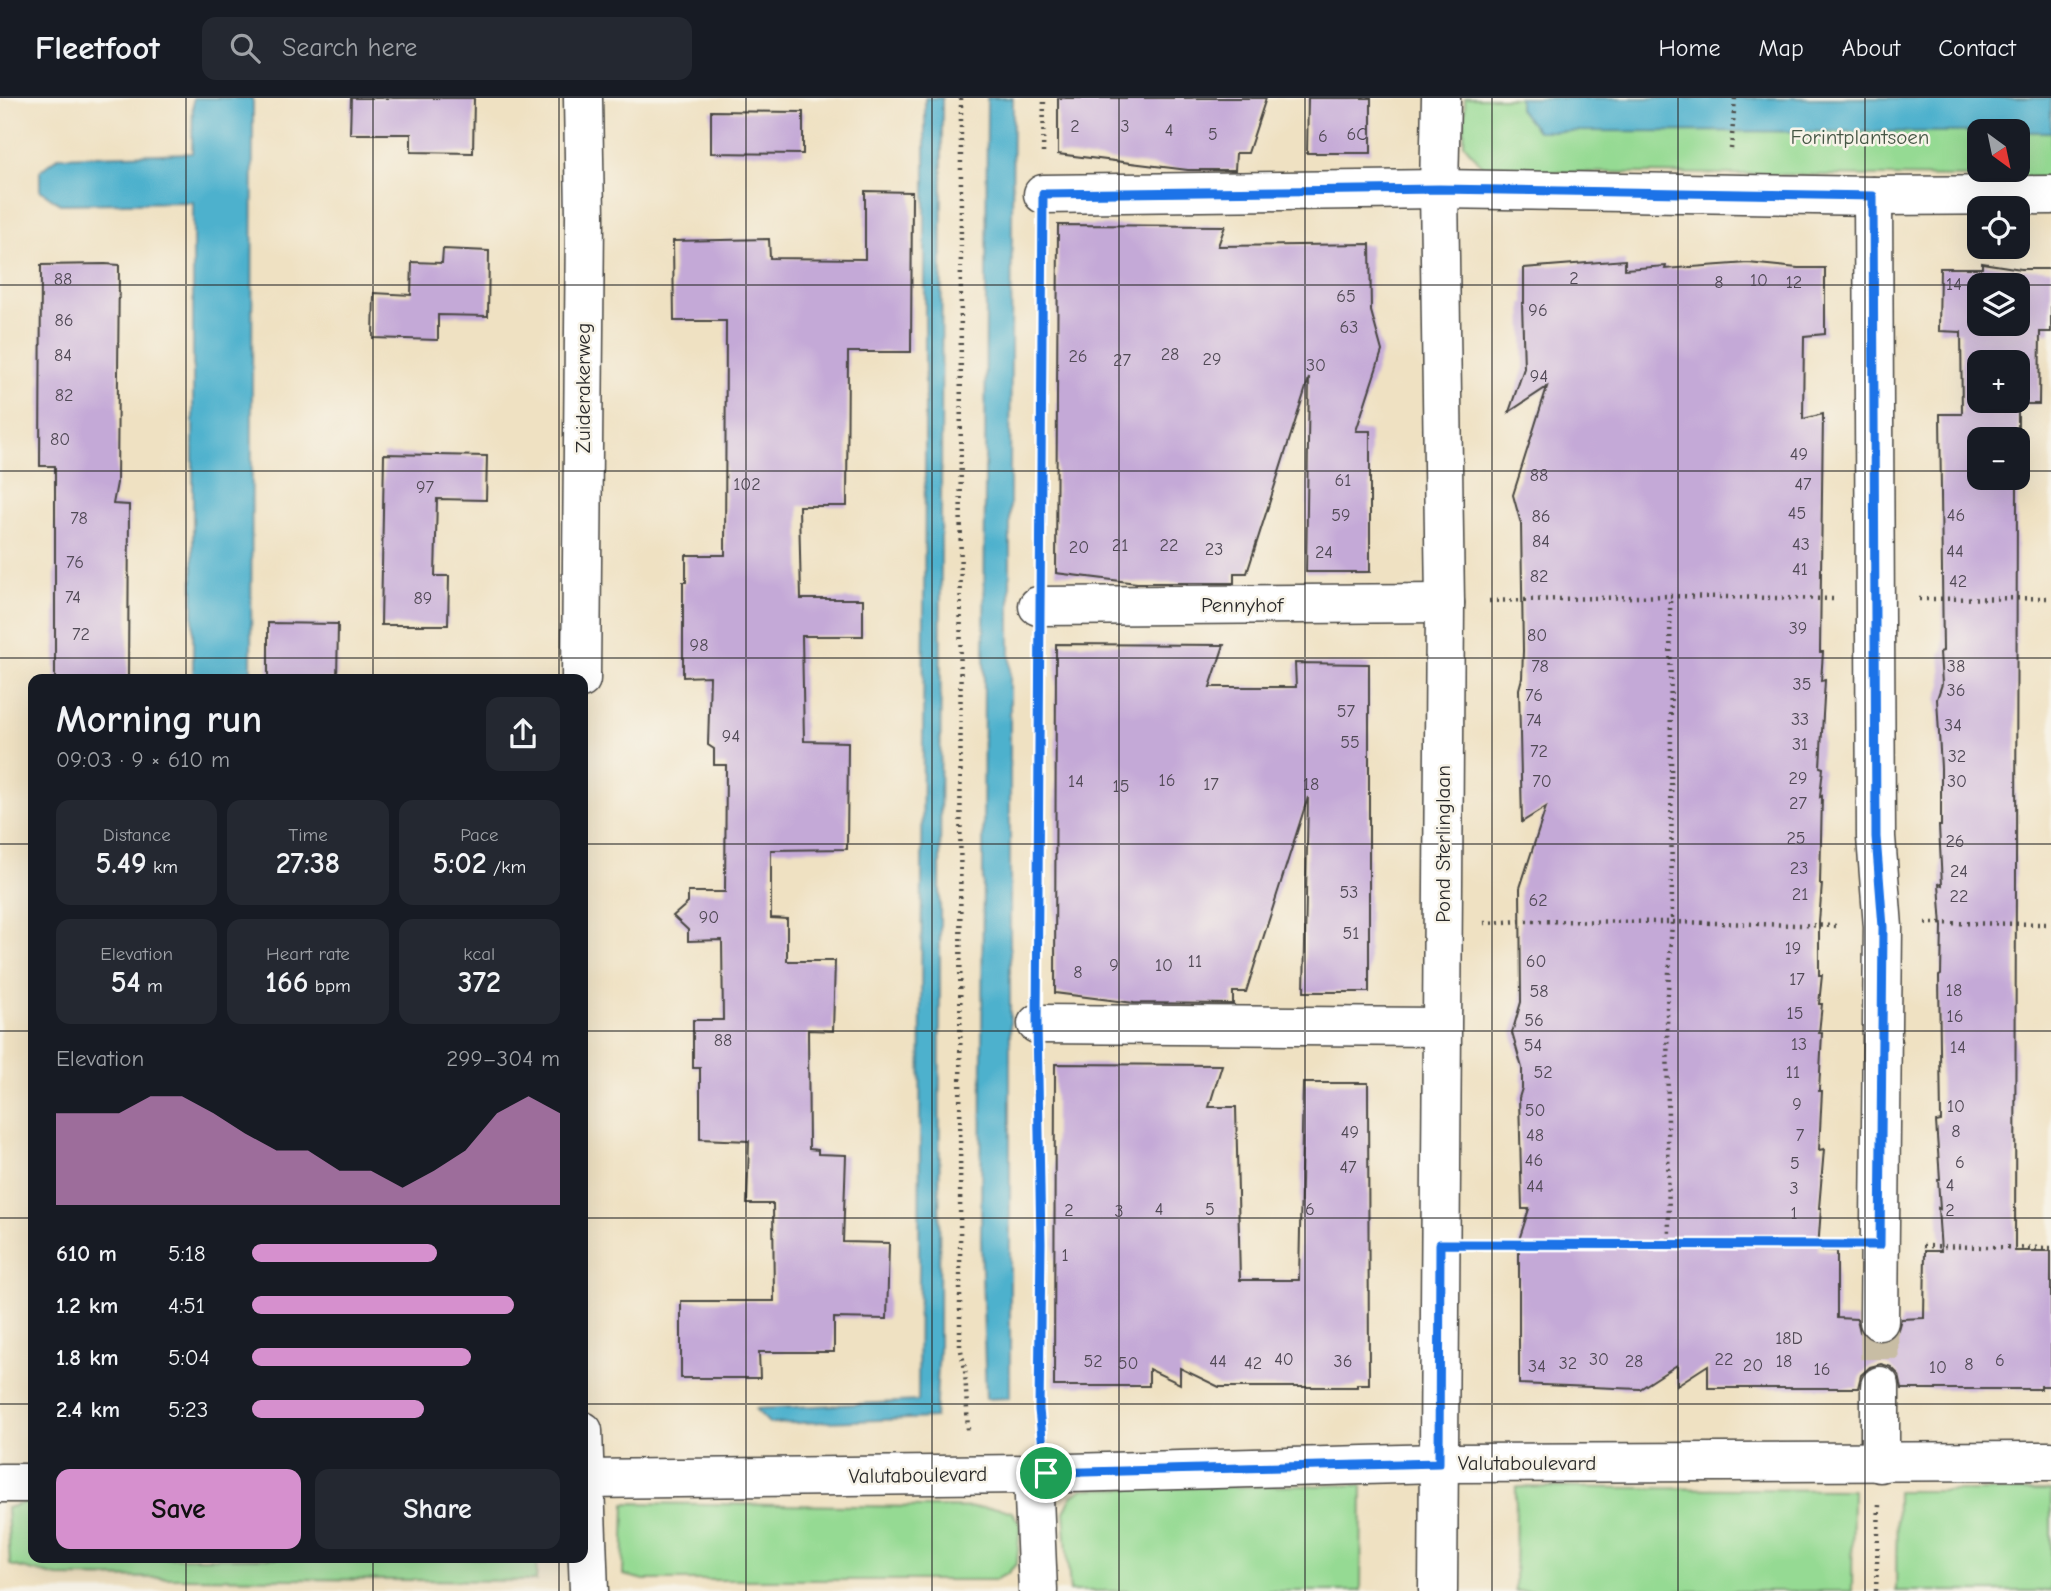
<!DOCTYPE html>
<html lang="en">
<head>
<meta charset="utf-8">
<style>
	:root { --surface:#171b24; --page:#242831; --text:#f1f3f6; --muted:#9ea1a6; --line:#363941; --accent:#d690ce }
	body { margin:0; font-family:"Comic Neue",sans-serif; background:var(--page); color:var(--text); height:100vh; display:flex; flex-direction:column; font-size:26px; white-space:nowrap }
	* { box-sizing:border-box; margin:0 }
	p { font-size:23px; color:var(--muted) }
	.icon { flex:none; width:38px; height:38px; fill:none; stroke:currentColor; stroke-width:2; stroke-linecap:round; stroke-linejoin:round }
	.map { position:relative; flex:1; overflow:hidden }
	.sheet { position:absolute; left:28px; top:576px; width:560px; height:889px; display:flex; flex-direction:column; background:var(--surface); border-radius:14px; box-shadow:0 7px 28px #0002 }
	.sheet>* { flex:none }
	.needle { width:46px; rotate:147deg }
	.tools { position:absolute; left:1967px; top:21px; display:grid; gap:14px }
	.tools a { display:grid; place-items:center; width:63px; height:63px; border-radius:14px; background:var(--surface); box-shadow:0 7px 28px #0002; font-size:35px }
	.pin { position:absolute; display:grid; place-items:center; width:60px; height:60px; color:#fff; margin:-30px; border:4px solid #fff; border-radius:50%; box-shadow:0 2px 7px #0007 }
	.round { display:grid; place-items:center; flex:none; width:74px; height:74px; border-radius:14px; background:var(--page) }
	.summary { display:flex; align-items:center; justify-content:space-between; height:119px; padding:0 28px }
	h1 { font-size:38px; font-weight:600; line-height:52px }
	.stats { display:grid; grid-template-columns:repeat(3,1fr); gap:10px; height:119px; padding:7px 28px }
	.stats div { display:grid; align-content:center; border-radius:14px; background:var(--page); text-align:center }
	.stats b { font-size:30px; font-weight:600 }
	.stats small { font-size:19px; font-weight:400 }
	.stats p { font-size:19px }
	.chart { height:196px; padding:14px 28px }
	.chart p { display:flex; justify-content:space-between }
	.chart svg { width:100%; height:126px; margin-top:7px; fill:var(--accent); opacity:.7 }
	.primary-button { display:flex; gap:14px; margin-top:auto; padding:14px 28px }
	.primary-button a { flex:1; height:80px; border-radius:14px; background:var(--accent); color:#111; font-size:28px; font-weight:600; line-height:80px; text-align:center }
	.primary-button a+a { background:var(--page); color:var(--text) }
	ul { padding:0 28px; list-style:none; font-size:23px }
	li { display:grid; grid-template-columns:112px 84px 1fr; align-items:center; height:52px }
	li i { height:18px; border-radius:9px; background:var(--accent) }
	header { display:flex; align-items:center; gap:42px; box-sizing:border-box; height:98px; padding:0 35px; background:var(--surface); border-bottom:2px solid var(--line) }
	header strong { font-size:33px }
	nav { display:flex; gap:38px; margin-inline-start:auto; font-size:24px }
	.search { width:490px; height:63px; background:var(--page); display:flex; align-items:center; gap:18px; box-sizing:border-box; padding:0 24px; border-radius:14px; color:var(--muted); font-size:26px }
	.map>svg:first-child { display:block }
	.green { fill:#95da93; stroke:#60825f; stroke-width:2; fill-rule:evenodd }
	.water { fill:#4eb1cd; stroke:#3c6e7c; stroke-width:2 }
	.building { fill:#c4a9d7; fill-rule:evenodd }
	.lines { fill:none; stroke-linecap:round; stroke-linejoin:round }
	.street-tunnel { stroke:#c8bda4; stroke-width:38; stroke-dasharray:38 19; stroke-linecap:butt }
	.street-casing { stroke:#484642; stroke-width:41 }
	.path { stroke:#484642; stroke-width:4.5; stroke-dasharray:2 5; stroke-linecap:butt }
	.street { stroke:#fff; stroke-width:38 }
	.route-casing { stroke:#fff; stroke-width:14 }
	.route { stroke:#1a73e8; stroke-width:9 }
	.grid { fill:none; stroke:#2b2b2b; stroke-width:2; stroke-opacity:0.55 }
	.labels { text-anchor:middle; stroke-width:5; stroke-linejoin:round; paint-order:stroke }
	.number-label { font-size:18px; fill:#514a56 }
	.park-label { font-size:21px; fill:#465745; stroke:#f7f3e8 }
	.street-label { font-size:21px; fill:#2b2b2b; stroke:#f7f3e8 }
</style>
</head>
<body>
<header>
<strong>Fleetfoot</strong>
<div class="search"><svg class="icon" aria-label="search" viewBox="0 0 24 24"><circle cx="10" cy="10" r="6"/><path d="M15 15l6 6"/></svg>Search here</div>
<nav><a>Home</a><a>Map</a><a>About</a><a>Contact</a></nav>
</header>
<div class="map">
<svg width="2051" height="1493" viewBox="0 0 2051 1493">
	<rect width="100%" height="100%" fill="#f7f3e8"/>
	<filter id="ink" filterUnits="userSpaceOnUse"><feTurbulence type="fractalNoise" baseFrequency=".0143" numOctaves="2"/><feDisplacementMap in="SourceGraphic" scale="14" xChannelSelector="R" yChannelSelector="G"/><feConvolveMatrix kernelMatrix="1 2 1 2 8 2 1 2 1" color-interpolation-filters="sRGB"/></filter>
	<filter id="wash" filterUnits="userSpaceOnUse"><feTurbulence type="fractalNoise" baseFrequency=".00686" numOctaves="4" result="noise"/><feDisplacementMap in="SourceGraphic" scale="28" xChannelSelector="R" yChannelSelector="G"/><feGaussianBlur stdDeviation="1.57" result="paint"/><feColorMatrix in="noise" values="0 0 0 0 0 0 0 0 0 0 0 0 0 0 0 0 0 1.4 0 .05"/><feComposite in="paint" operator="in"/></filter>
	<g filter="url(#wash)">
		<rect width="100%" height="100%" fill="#efe1c2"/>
		<g class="green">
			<path d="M 1465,0 L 2051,0 L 2051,80 L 1486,73 L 1464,46 ZM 1979,33 L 2018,33 L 2018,72 L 1979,72 Z"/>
			<path d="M 1362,1387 L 1361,1493 L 1070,1493 L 1064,1414 L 1072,1398 L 1083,1391 Z"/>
			<path d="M 1516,1389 L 1853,1392 L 1852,1493 L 1515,1493 Z"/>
			<path d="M 1897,1393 L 2051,1393 L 2051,1493 L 1896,1493 Z"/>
			<path d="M 27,1404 L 33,1404 L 33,1460 L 537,1460 L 536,1483 L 58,1479 L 10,1467 L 7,1410 Z"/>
			<path d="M 625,1405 L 1000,1410 L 1012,1414 L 1020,1426 L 1017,1465 L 1007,1476 L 994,1482 L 644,1482 L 623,1477 Z"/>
		</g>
		<g class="water">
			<path d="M 193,0 L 253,0 L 251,581 L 193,581 L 193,104 L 60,106 L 40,92 L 40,73 L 58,59 L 192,55 Z"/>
			<path d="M 925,0 L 942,0 L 939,1251 L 935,1320 L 770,1326 L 755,1311 L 918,1303 L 925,374 Z"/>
			<path d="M 987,0 L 1013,0 L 1010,372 L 1010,1300 L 986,1301 L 981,1141 Z"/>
			<path d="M 1519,0 L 2051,0 L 2051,34 L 1537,33 L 1519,11 Z"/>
		</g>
		<g id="blocks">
			<g class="building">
				<path d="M 351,0 L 474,0 L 473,55 L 411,54 L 411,36 L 350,36 Z"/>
				<path d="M 1058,0 L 1266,0 L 1248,55 L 1236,55 L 1235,72 L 1188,72 L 1058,56 Z"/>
				<path d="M 1308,0 L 1371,0 L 1371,55 L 1307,55 Z"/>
				<path d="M 711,13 L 803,14 L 803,56 L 711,55 Z"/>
				<path d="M 865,93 L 912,94 L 911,254 L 848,254 L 847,408 L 799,408 L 801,501 L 863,501 L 863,538 L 802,538 L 804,643 L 848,644 L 847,751 L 771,752 L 771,820 L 787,821 L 787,863 L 835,863 L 833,933 L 808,932 L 809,1051 L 818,1052 L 818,1056 L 846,1057 L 843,1144 L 889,1145 L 887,1221 L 834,1220 L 834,1254 L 759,1254 L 760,1280 L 681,1280 L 681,1203 L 774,1203 L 773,1106 L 747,1106 L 749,1043 L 700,1041 L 700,970 L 693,970 L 693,922 L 723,922 L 722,842 L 688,843 L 688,832 L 673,818 L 688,805 L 688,794 L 725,794 L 726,667 L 714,667 L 714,651 L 708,647 L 710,578 L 683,579 L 683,484 L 686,484 L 686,457 L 725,457 L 726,223 L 674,223 L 673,143 L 769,141 L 770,160 L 865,161 Z"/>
				<path d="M 1058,127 L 1225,128 L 1218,148 L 1370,146 L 1371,213 L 1382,253 L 1356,333 L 1370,333 L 1370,474 L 1306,474 L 1309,280 L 1247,475 L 1234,475 L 1234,485 L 1137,485 L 1056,475 Z"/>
				<path d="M 443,151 L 489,153 L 488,218 L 438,217 L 438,242 L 373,240 L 374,195 L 411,197 L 412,164 L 442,165 Z"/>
				<path d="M 1625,162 L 1625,171 L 1666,168 L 1665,171 L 1748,165 L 1798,170 L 1825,170 L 1825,236 L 1804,238 L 1803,321 L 1823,316 L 1820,554 L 1823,554 L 1821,583 L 1825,582 L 1820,669 L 1823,670 L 1820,699 L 1822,698 L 1820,786 L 1822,786 L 1819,824 L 1819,877 L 1822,877 L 1819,906 L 1822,906 L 1819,935 L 1822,935 L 1819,993 L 1822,993 L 1819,1052 L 1824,1051 L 1819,1110 L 1821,1110 L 1818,1152 L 1837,1153 L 1837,1220 L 1857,1221 L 1860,1234 L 1868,1242 L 1878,1245 L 1889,1242 L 1897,1235 L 1901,1221 L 1924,1220 L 1925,1153 L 1941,1153 L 1938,1110 L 1940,1111 L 1938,1081 L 1940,1081 L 1936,1024 L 1941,1023 L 1939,878 L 1941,877 L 1942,828 L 1939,786 L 1942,787 L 1939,728 L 1941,728 L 1941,670 L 1937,601 L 1942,586 L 1940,554 L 1943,553 L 1940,316 L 1962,316 L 1961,234 L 1939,233 L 1940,170 L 1982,170 L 1982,165 L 2021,171 L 2051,171 L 2051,234 L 2040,234 L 2039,306 L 2018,306 L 2018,341 L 1979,341 L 1979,380 L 2017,380 L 2015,1153 L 2051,1153 L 2051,1288 L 2041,1288 L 2041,1291 L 1902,1291 L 1899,1277 L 1891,1269 L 1881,1266 L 1870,1269 L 1861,1277 L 1858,1290 L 1708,1290 L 1708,1267 L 1677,1287 L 1677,1267 L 1640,1291 L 1519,1286 L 1519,1142 L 1529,1111 L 1522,1111 L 1519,1000 L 1522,990 L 1522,970 L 1512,935 L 1521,904 L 1520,790 L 1546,709 L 1522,724 L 1519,591 L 1522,580 L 1523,553 L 1521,426 L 1513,397 L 1547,289 L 1509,314 L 1524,270 L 1522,205 L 1524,205 L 1524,170 ZM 1979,187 L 2018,187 L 2018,226 L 1979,226 ZM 1979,264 L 2018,264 L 2018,303 L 1979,303 Z"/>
				<path d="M 105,166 L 119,167 L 117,385 L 113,406 L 129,407 L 128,581 L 55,581 L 55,368 L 40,368 L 41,167 Z"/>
				<path d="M 384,356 L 487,358 L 486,402 L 437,401 L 435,478 L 449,478 L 448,527 L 381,527 Z"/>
				<path d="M 268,525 L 338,526 L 337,581 L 268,581 Z"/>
				<path d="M 1056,546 L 1224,547 L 1210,589 L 1296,589 L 1295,565 L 1369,566 L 1369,894 L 1304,894 L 1308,699 L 1246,894 L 1233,894 L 1233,906 L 1134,905 L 1055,895 Z"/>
				<path d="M 1055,966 L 1222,967 L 1209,1009 L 1236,1009 L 1240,1182 L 1299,1182 L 1303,985 L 1368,985 L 1369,1286 L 1357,1286 L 1357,1289 L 1219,1289 L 1180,1270 L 1180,1286 L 1149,1271 L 1149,1288 L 1054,1288 Z"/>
			</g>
		</g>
	</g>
	<g filter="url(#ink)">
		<use href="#blocks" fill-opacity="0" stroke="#484642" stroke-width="2"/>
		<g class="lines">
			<path class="street-tunnel" d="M 1879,1223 L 1880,1288"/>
			<g class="street-casing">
				<g id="street">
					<path d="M 1043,96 L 1439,91 L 1873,98 L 2051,97"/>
					<path d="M 1873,98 L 1876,739 L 1883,829 L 1879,1223"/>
					<path d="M 1038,508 L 1445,505"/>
					<path d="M 581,581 L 585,118 L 583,0"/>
					<path d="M 1037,926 L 1441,929"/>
					<path d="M 1880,1288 L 1880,1365"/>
					<path d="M 583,1333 L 589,1493"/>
					<path d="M 1033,1376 L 1038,1493"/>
					<path d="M 583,1381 L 1033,1376 L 1439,1365 L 2051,1363"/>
					<path d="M 0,1385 L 33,1385"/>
					<path d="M 1438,1493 L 1445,505 L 1439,91 L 1441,0"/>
				</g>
			</g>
			<g class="path">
				<path d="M 961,0 L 960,1248 L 965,1271 L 968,1333"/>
				<path d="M 1731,51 L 1735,0"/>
				<path d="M 1043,55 L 1044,0"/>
				<path d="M 1039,464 L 1042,137"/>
				<path d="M 1833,501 L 1670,498 L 1672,824 L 1840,828"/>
				<path d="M 1919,501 L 2051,500"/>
				<path d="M 1489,503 L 1670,498"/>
				<path d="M 1484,825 L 1522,823 L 1672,824 L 1667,909 L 1669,1146"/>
				<path d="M 1925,825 L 2051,826"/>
				<path d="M 1037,884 L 1038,550"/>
				<path d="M 1038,970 L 1041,1145 L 1039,1312 L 1041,1332"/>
				<path d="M 1482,1146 L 1838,1147"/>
				<path d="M 1923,1148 L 2051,1150"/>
				<path d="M 1876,1493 L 1879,1406"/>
			</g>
			<use href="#street" class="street"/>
		</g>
	</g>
	<g class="lines" filter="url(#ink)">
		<g class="route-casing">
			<path id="route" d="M 1439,91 L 1873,98 L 1876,739 L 1883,829 L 1880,1147 L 1440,1146 L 1439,1365 L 1046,1375 L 1039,1312 L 1041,1145 L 1037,926 L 1043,96 Z"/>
		</g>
		<use href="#route" class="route"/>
	</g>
	<path class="grid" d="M 186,0 L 186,581M 373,0 L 373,581M 559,0 L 559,581M 746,0 L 746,1493M 932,0 L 932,1493M 1119,0 L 1119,1493M 1305,0 L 1305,1493M 1492,0 L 1492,1493M 1678,0 L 1678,1493M 1865,0 L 1865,1493M 0,187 L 2051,187M 0,373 L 1979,373M 2018,373 L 2051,373M 0,560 L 2051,560M 0,746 L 33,746M 583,746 L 2051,746M 0,933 L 33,933M 583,933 L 2051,933M 0,1120 L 33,1120M 583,1120 L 2051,1120M 0,1306 L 33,1306M 583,1306 L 2051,1306M 186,1460 L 186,1493M 373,1460 L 373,1493M 559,1460 L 559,1493"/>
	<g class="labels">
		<g class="number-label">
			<text x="1075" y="34">2</text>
			<text x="1125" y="34">3</text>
			<text x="1169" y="38">4</text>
			<text x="1213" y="42">5</text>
			<text x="1357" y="42">6C</text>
			<text x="1323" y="44">6</text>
			<text x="1574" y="186">2</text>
			<text x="63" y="187">88</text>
			<text x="1759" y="188">10</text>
			<text x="1719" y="190">8</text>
			<text x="1794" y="190">12</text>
			<text x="1954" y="192">14</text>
			<text x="1346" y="204">65</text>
			<text x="1538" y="218">96</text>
			<text x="64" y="228">86</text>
			<text x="1349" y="235">63</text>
			<text x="1170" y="262">28</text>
			<text x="63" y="263">84</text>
			<text x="1078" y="264">26</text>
			<text x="1212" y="267">29</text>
			<text x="1122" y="268">27</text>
			<text x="1316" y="273">30</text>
			<text x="1539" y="284">94</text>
			<text x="64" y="303">82</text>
			<text x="60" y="347">80</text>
			<text x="1799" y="362">49</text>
			<text x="1539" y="383">88</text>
			<text x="1343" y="388">61</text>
			<text x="747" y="392">102</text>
			<text x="1803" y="392">47</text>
			<text x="425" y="395">97</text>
			<text x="1797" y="421">45</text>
			<text x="1341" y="423">59</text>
			<text x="1956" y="423">46</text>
			<text x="1541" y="424">86</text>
			<text x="79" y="426">78</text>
			<text x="1541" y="449">84</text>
			<text x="1801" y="452">43</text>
			<text x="1120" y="453">21</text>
			<text x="1169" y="453">22</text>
			<text x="1079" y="455">20</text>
			<text x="1214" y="457">23</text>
			<text x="1955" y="459">44</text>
			<text x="1324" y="460">24</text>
			<text x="75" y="470">76</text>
			<text x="1800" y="477">41</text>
			<text x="1539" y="484">82</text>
			<text x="1958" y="489">42</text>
			<text x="73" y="505">74</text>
			<text x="423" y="506">89</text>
			<text x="1798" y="536">39</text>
			<text x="81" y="542">72</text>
			<text x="1537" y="543">80</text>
			<text x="699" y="553">98</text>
			<text x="1540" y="574">78</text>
			<text x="1956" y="574">38</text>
			<text x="1802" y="592">35</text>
			<text x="1956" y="598">36</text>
			<text x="1534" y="603">76</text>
			<text x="1346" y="619">57</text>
			<text x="1800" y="627">33</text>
			<text x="1534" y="628">74</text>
			<text x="1953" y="633">34</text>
			<text x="731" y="644">94</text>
			<text x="1350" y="650">55</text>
			<text x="1800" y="652">31</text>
			<text x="1539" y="659">72</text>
			<text x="1957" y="664">32</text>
			<text x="1798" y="686">29</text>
			<text x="1167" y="688">16</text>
			<text x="1076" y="689">14</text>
			<text x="1542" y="689">70</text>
			<text x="1957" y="689">30</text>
			<text x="1211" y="692">17</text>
			<text x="1311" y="692">18</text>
			<text x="1121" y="694">15</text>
			<text x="1798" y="711">27</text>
			<text x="1796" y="746">25</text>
			<text x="1955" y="749">26</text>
			<text x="1799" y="776">23</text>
			<text x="1959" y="779">24</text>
			<text x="1349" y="800">53</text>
			<text x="1800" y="802">21</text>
			<text x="1959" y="804">22</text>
			<text x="1538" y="808">62</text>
			<text x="709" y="825">90</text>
			<text x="1351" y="841">51</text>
			<text x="1793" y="856">19</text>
			<text x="1195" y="869">11</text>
			<text x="1536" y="869">60</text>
			<text x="1114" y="873">9</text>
			<text x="1164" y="873">10</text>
			<text x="1078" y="880">8</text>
			<text x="1797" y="887">17</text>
			<text x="1954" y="898">18</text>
			<text x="1539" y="899">58</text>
			<text x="1795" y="921">15</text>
			<text x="1955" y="924">16</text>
			<text x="1534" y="928">56</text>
			<text x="723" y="948">88</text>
			<text x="1799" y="952">13</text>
			<text x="1533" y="953">54</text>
			<text x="1958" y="955">14</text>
			<text x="1543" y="980">52</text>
			<text x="1793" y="980">11</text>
			<text x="1797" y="1012">9</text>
			<text x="1956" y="1014">10</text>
			<text x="1535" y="1018">50</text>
			<text x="1956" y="1039">8</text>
			<text x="1350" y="1040">49</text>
			<text x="1535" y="1043">48</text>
			<text x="1800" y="1043">7</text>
			<text x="1534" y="1068">46</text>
			<text x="1960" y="1070">6</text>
			<text x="1795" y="1071">5</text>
			<text x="1348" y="1075">47</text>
			<text x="1950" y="1093">4</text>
			<text x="1535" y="1094">44</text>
			<text x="1794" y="1096">3</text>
			<text x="1159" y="1117">4</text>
			<text x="1210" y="1117">5</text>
			<text x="1310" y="1117">6</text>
			<text x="1069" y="1118">2</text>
			<text x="1950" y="1118">2</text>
			<text x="1119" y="1119">3</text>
			<text x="1794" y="1121">1</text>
			<text x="1065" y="1163">1</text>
			<text x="1789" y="1246">18D</text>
			<text x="1284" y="1267">40</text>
			<text x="1599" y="1267">30</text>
			<text x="1724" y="1267">22</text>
			<text x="2000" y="1268">6</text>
			<text x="1093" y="1269">52</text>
			<text x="1218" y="1269">44</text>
			<text x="1343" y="1269">36</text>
			<text x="1634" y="1269">28</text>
			<text x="1784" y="1269">18</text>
			<text x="1128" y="1271">50</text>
			<text x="1253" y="1271">42</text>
			<text x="1568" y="1271">32</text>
			<text x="1969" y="1272">8</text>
			<text x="1753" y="1273">20</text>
			<text x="1537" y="1274">34</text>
			<text x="1938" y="1275">10</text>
			<text x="1822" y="1277">16</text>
		</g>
		<g class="park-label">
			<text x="1860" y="46">Forintplantsoen</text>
		</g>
		<g class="street-label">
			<text transform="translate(583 290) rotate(-90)" y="7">Zuiderakerweg</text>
			<text x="1242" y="514">Pennyhof</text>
			<text transform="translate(1443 746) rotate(-90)" y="7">Pond Sterlinglaan</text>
			<text x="1527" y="1372">Valutaboulevard</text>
			<text transform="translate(918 1377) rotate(-1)" y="7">Valutaboulevard</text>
		</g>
	</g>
</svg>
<div class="tools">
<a><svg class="needle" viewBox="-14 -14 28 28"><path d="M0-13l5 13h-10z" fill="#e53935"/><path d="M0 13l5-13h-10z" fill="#9ea1a6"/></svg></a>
<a><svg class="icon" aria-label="locate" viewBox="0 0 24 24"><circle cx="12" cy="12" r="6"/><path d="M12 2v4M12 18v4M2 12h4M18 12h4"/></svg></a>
<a><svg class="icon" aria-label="layers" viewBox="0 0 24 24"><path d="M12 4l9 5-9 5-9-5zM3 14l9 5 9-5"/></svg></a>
<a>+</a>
<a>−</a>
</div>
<div class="pin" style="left:1046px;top:1375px;background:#1e9e55"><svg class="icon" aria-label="arrive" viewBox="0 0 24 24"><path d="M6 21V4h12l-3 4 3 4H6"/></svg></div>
<section class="sheet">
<div class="summary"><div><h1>Morning run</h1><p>09:03 · 9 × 610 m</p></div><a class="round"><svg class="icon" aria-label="share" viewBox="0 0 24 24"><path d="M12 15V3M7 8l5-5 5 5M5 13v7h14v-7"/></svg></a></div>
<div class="stats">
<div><p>Distance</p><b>5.49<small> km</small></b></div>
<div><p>Time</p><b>27:38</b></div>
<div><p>Pace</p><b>5:02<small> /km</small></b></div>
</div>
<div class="stats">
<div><p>Elevation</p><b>54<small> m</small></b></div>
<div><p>Heart rate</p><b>166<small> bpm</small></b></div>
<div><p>kcal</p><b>372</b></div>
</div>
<div class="chart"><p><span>Elevation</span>299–304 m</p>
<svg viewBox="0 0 160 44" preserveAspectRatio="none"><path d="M0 44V12L10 12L20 12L30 6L40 6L50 12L60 19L70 25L80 25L90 32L100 32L110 38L120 32L130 25L140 12L150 6L160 12V44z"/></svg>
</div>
<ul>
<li><b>610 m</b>5:18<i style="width:60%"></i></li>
<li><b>1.2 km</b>4:51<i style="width:85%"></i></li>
<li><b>1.8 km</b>5:04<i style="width:71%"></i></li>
<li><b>2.4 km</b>5:23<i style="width:56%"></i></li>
</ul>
<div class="primary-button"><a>Save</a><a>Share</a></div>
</section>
</div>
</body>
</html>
